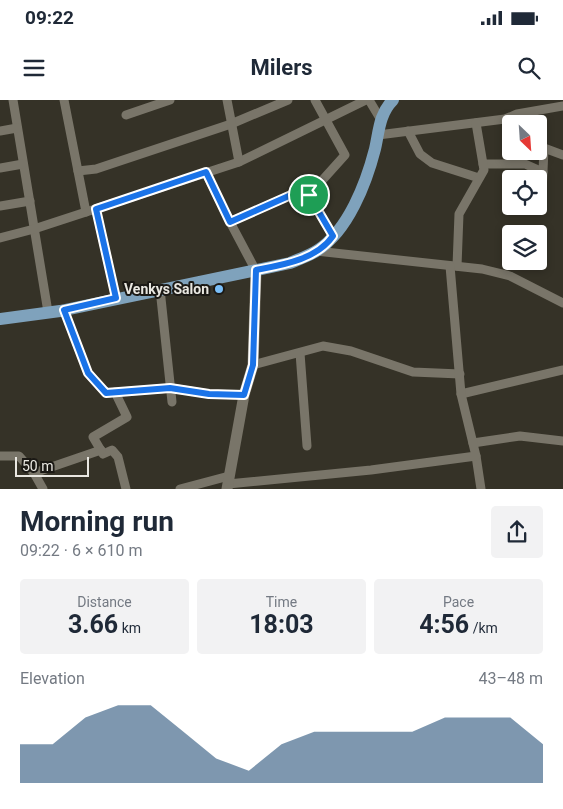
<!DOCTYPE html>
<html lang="en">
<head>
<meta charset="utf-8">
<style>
	:root { --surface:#fff; --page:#f2f2f3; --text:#1f2937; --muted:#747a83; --accent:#486c8e }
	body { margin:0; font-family:Roboto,sans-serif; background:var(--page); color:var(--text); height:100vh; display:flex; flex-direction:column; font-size:19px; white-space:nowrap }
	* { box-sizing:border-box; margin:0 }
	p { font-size:16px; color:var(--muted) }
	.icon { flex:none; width:28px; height:28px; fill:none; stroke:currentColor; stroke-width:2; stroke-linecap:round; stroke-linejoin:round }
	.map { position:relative; height:389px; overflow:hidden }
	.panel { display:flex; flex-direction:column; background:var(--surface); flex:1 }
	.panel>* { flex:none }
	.needle { width:32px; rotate:155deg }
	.buttons { position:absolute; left:502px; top:15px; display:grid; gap:10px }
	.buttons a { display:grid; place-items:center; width:45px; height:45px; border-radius:5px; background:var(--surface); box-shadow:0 2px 8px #0003; font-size:25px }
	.scale { position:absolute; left:15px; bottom:12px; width:74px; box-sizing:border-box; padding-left:5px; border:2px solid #e9e7e1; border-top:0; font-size:14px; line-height:18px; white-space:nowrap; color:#e9e7e1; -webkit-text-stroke:4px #1b1915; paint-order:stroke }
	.pin { position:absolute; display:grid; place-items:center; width:42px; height:42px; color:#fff; margin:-21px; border:2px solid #fff; border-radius:50%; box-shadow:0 1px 5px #0007 }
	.round { display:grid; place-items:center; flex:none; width:52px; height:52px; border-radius:5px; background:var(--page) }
	.overview { display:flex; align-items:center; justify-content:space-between; height:85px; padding:0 20px }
	h1 { font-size:28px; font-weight:700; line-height:38px }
	.figures { display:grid; grid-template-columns:repeat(3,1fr); gap:8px; height:85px; padding:5px 20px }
	.figures div { display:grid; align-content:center; border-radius:5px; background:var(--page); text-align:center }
	.figures b { font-size:25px; font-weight:700 }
	.figures small { font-size:14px; font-weight:400 }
	.figures p { font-size:14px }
	.chart { height:140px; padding:10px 20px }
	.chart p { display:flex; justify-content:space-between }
	.chart svg { width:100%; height:90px; margin-top:5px; fill:var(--accent); opacity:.7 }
	.status { display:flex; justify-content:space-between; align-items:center; height:35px; padding:0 25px; background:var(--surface); direction:ltr }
	.status svg { height:14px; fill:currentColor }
	header { display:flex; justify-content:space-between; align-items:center; height:65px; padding:0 20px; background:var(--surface); font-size:22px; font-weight:700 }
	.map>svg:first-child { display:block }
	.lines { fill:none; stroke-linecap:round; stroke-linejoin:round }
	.minor { stroke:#797569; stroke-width:9 }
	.tertiary { stroke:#797569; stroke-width:11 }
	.primary { stroke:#7fa2bc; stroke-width:12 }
	.route-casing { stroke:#fff; stroke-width:10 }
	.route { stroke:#1a73e8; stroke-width:6 }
	.poi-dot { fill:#7abff8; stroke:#1b1915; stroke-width:2 }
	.labels { text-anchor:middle; stroke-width:4; stroke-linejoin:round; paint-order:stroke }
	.poi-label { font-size:14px; font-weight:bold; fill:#e9e7e1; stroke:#1b1915; text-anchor:end }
</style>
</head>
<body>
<div class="status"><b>09:22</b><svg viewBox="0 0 49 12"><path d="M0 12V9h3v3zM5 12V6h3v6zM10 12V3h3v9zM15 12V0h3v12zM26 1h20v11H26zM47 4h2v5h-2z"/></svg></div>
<header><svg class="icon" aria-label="menu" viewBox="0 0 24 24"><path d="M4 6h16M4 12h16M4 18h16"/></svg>Milers<svg class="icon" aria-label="search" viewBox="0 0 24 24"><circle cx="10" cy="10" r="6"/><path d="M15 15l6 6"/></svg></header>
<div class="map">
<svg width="563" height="389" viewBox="0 0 563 389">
	<rect width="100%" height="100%" fill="#353227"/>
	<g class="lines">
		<g class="minor">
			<path d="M 13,0 L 48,212"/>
			<path d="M 64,0 L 86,112"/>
			<path d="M 369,0 L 381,20"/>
			<path d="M 126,15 L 170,0"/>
			<path d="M 0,31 L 17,28"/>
			<path d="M 408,31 L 420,54 L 432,63 L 479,78"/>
			<path d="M 378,35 L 505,19 L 517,14 L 563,6"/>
			<path d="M 239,62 L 366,0"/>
			<path d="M 483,64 L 525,64 L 543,72"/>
			<path d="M 0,68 L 23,64"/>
			<path d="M 78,71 L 96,69 L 231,24 L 288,0"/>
			<path d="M 206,73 L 230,122 L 256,171"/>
			<path d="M 542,94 L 544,48 L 563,55"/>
			<path d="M 309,95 L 345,55 L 315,0"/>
			<path d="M 0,106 L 30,101"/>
			<path d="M 96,109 L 116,198"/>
			<path d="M 230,122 L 291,95 L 309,95 L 333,136"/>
			<path d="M 0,138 L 34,129 L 239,62 L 227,0"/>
			<path d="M 316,151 L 482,169 L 510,176 L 563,203"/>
			<path d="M 457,166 L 459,114 L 484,70 L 476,23"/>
			<path d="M 160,189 L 172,302"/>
			<path d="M 64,210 L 88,273 L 106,293 L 171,288 L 209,294 L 244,295"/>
			<path d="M 300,253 L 307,346"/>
			<path d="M 253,265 L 323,246 L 351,251 L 413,272 L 460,274"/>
			<path d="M 115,292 L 127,317 L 93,337 L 103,354 L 112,350 L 118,357 L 126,389"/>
			<path d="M 461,294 L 563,270"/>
			<path d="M 473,343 L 520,336 L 563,341"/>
			<path d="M 0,356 L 19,356 L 34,373 L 43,389"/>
			<path d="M 476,356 L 481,389"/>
			<path d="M 34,373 L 101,350"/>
			<path d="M 228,384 L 371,370 L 476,356 L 461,294 L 450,166"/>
			<path d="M 180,389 L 229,376"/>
		</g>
		<path class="tertiary" d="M 227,389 L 244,295 L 253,265 L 256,171"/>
		<path class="primary" d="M 0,219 L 60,211 L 290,163 C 299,159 309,156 318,150 C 348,130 366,84 375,49 C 379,32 379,14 393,0"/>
	</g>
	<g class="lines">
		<g class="route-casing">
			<path id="route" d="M 206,72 L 230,122 L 291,95 L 309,95 L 333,136 C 316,160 282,165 256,170 L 253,265 L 244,295 L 209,294 L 170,288 L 106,293 L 88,273 L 64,210 L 116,198 L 96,109 Z"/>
		</g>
		<use href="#route" class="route"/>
	</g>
	<circle class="poi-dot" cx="219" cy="189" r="5"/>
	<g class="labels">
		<g class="poi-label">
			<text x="209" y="194">Venkys Salon</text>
		</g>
	</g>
</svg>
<div class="buttons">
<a><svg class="needle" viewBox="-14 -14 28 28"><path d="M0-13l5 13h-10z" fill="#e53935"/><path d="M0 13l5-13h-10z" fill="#747a83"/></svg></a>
<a><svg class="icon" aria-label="locate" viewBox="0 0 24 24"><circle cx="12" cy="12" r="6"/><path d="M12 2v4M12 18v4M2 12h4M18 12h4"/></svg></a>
<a><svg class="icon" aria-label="layers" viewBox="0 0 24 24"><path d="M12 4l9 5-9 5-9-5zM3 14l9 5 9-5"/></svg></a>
</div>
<div class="scale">50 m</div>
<div class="pin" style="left:309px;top:95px;background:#1e9e55"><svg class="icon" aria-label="arrive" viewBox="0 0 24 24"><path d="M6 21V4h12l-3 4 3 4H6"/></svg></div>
</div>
<section class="panel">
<div class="overview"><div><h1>Morning run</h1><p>09:22 · 6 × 610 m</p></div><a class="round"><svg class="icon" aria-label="share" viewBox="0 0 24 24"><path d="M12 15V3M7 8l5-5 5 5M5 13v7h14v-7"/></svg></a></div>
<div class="figures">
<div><p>Distance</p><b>3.66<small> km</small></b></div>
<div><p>Time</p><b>18:03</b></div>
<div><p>Pace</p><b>4:56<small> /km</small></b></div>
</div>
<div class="chart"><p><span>Elevation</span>43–48 m</p>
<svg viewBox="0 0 160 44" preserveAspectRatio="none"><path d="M0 44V25L10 25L20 12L30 6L40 6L50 19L60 32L70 38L80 25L90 19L100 19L110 19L120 19L130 12L140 12L150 12L160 25V44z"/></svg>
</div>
</section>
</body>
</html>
